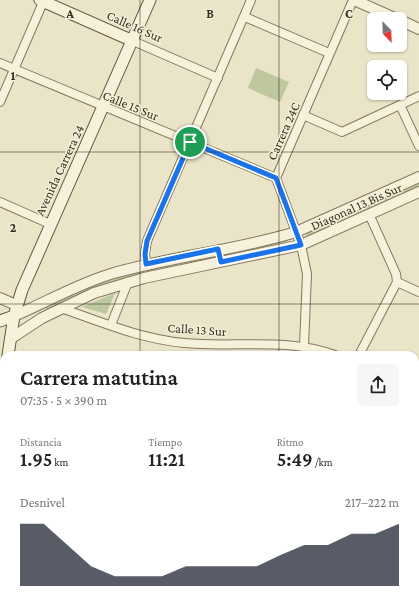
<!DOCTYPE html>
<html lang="es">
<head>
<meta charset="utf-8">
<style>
	:root { --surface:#fff; --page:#f6f6f6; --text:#222; --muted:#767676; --accent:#111827 }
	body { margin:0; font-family:"Crimson Pro",serif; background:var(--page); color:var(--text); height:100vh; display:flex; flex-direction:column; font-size:15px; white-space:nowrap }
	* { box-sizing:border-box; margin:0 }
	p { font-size:13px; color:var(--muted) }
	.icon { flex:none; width:22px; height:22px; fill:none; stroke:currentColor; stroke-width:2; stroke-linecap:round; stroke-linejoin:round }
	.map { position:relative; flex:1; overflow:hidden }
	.drawer { position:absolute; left:0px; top:351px; width:419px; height:256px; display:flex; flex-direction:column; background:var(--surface); border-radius:12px 12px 0 0; box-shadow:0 1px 3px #0004 }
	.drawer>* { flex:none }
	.needle { width:26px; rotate:157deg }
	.controls { position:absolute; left:367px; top:12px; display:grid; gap:8px }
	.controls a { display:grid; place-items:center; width:40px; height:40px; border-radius:6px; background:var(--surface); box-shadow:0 1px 3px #0004; font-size:20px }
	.pin { position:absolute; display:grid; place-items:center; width:34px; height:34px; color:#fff; margin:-17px; border:2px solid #fff; border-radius:50%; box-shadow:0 1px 4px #0007 }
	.round { display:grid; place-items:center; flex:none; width:42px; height:42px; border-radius:6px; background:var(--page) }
	.overview { display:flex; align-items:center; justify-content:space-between; height:68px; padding:0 20px }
	h1 { font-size:22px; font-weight:600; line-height:30px }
	.metrics { display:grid; grid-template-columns:repeat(3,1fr); gap:6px; height:68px; padding:4px 20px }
	.metrics div { display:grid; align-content:center }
	.metrics b { font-size:20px; font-weight:600 }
	.metrics small { font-size:11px; font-weight:400 }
	.metrics p { font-size:11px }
	.chart { height:112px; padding:8px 20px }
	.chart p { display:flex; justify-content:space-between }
	.chart svg { width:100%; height:72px; margin-top:4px; fill:var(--accent); opacity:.7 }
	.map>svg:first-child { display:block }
	.green { fill:#bec79d }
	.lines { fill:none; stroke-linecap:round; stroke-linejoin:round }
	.minor-casing { stroke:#85775f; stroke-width:10 }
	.tertiary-casing { stroke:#85775f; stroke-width:12 }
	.secondary-casing { stroke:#665842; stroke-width:13 }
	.minor { stroke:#f6f1db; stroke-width:8 }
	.tertiary { stroke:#f6f1db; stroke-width:10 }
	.secondary { stroke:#f6f1db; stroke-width:11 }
	.route-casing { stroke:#fff; stroke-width:8 }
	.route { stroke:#1a73e8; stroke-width:5 }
	.grid { fill:none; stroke:#362e21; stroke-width:1; stroke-opacity:0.55 }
	.labels { text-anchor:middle; stroke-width:3; stroke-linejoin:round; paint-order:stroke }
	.street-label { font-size:13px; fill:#362e21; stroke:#f2eed7 }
	.grid-label { font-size:13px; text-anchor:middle; font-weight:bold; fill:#362e21; stroke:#f2eed7; stroke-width:3; stroke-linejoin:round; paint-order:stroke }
</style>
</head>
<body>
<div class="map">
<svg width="419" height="607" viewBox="0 0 419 607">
	<rect width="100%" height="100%" fill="#eae4c8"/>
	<g class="green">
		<path d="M 256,68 L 289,82 L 280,102 L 248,88 Z"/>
		<path d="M 419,182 L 419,189 L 308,238 L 305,232 Z"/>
		<path d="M 287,238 L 288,244 L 226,258 L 224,252 Z"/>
		<path d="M 213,254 L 214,260 L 47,311 L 45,308 L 71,293 L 118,276 Z"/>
		<path d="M 115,293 L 106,314 L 82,307 Z"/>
		<path d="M 301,603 L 362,603 L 369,607 L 307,607 Z"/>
	</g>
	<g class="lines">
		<g class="minor-casing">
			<g id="minor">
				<path d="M 245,17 L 329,53"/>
				<path d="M 133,41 L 218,78"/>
				<path d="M 0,63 L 276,178"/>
				<path d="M 0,102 L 44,0"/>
				<path d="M 400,105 L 419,146"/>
				<path d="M 303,115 L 342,132 L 419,96"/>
				<path d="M 0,202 L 50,224"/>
				<path d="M 146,264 L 145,254 L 147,241 L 251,0"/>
				<path d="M 397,282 L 419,292"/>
				<path d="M 61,308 C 101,322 141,339 184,343 C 234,348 287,337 335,355"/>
				<path d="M 111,325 L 128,282"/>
				<path d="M 304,346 L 307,274 L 301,245 L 276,178 L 353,0"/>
				<path d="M 359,355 L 397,282 L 396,274 L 369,214"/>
				<path d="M 415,432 L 419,438"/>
				<path d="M 0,569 L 4,570"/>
				<path d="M 374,603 L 380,607"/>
				<path d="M 83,607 L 84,603"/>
				<path d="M 154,607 L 156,603"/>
			</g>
		</g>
		<g class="tertiary-casing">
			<g id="tertiary">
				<path d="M 354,0 L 397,19"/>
				<path d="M 400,20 L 419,29"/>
				<path d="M 0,298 L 16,305"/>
				<path d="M 14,316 C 47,302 79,283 114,273 C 174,256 237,250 296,232 L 419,177"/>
				<path d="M 10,339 L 42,318 L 94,293 L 144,278 L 301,245 L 419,192"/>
				<path d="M 0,425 L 4,428"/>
				<path d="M 292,603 L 299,607"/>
			</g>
		</g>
		<g class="secondary-casing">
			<g id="secondary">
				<path d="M 40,0 L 133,41"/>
				<path d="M 0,321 L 14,316"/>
				<path d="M 8,355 L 14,316 L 22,290 L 150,0"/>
				<path d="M 0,407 L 4,381"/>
				<path d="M 0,453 L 4,448"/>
			</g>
		</g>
		<use href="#minor" class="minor"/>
		<use href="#tertiary" class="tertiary"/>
		<use href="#secondary" class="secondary"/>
	</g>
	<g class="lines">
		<g class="route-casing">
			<path id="route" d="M 190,142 L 276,178 L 301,245 L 221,262 L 218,249 L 146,264 L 145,254 L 147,241 Z"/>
		</g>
		<use href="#route" class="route"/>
	</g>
	<path class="grid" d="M 140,0 L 140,355M 279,0 L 279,355M 0,152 L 419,152M 0,304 L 419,304M 0,455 L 4,455M 415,455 L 419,455M 140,603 L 140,607M 279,603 L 279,607"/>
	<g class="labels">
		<g class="street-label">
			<text transform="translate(135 26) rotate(24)" y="5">Calle 16 Sur</text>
			<text transform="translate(131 105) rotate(22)" y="5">Calle 15 Sur</text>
			<text transform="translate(283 131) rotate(-66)" y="5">Carrera 24C</text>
			<text transform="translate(59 170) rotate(-65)" y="5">Avenida Carrera 24</text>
			<text transform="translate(356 206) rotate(-24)" y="5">Diagonal 13 Bis Sur</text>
			<text transform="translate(197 329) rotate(4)" y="5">Calle 13 Sur</text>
		</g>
	</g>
	<g class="grid-label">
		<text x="70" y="18">A</text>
		<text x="210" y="18">B</text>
		<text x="349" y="18">C</text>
		<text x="13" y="80">1</text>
		<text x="13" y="232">2</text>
	</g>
</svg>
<div class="controls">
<a><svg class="needle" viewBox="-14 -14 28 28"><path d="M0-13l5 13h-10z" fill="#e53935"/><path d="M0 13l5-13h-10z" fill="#767676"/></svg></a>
<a><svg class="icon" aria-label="locate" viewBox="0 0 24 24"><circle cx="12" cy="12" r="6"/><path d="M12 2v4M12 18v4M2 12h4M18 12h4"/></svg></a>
</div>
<div class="pin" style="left:190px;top:142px;background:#1e9e55"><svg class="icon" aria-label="arrive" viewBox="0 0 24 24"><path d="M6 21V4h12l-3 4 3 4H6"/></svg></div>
<section class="drawer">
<div class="overview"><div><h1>Carrera matutina</h1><p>07:35 · 5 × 390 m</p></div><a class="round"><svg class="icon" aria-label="share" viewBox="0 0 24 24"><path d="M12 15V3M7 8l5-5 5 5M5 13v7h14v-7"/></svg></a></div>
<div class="metrics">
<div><p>Distancia</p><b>1.95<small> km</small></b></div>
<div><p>Tiempo</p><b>11:21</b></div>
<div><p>Ritmo</p><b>5:49<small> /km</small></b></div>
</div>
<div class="chart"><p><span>Desnivel</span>217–222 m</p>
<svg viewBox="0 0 160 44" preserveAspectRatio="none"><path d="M0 44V6L10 6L20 19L30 32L40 38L50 38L60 38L70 32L80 32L90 32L100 32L110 25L120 19L130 19L140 12L150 12L160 6V44z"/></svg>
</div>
</section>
</div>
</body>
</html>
